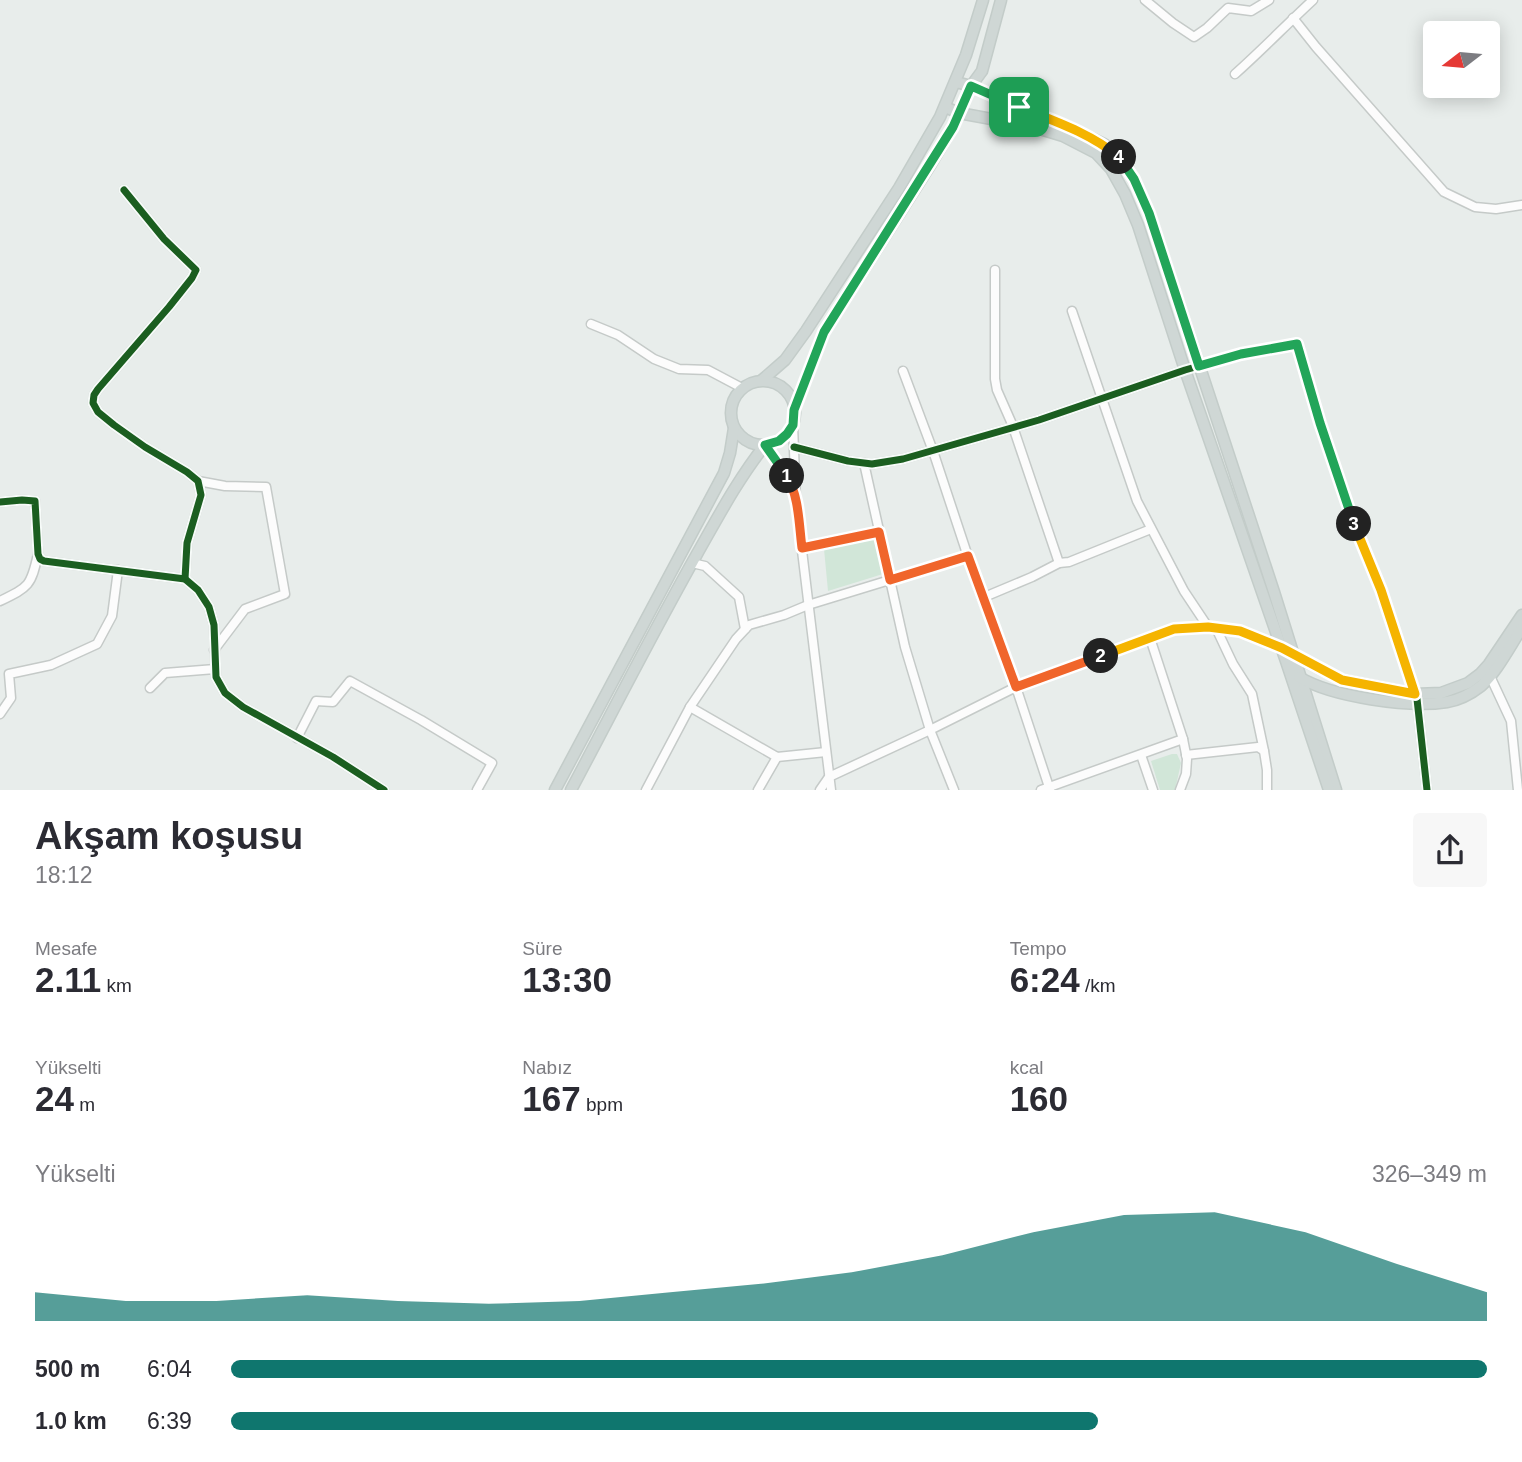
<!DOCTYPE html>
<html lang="tr">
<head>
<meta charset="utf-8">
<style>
	:root { --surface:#fff; --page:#f7f7f7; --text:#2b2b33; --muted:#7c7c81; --accent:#0f766e }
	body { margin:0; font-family:Arial,sans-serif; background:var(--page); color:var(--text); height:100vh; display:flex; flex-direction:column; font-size:26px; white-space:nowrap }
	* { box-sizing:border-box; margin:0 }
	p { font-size:23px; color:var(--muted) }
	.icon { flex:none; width:38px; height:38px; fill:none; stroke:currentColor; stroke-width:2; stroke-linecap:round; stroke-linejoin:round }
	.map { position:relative; height:790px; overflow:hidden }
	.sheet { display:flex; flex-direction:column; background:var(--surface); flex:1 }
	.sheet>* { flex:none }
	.needle { width:46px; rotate:254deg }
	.controls { position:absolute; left:1423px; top:21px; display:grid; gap:14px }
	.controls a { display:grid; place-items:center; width:77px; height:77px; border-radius:7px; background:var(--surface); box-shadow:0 4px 18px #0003; font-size:35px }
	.pin { position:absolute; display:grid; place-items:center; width:60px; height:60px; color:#fff; margin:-30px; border-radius:14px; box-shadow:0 4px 10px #0006 }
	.km { position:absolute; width:35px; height:35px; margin:-18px; border-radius:50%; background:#222; color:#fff; font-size:19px; line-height:35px; text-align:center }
	.round { display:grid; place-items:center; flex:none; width:74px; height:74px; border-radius:7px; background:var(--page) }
	.summary { display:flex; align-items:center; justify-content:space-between; height:119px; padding:0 35px }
	h1 { font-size:38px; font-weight:600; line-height:52px }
	.stats { display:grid; grid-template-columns:repeat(3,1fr); gap:10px; height:119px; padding:7px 35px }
	.stats div { display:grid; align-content:center }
	.stats b { font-size:35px; font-weight:600 }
	.stats small { font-size:19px; font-weight:400 }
	.stats p { font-size:19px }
	.chart { height:196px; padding:14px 35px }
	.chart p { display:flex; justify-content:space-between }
	.chart svg { width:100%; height:126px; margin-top:7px; fill:var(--accent); opacity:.7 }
	ul { padding:0 35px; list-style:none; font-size:23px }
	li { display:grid; grid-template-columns:112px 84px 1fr; align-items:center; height:52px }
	li i { height:18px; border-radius:9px; background:var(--accent) }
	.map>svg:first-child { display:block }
	.green { fill:#d1e6d8 }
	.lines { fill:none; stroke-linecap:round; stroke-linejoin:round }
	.minor-casing { stroke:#c5cac8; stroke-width:11 }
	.major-casing { stroke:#c3ccc9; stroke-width:13 }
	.minor { stroke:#fcfcfc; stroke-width:8 }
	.major { stroke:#cfd7d5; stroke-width:10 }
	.cycleway-casing { stroke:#f7fbf9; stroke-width:11 }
	.cycleway { stroke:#1b5e20; stroke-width:7 }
	.split-1-casing { stroke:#fff; stroke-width:14 }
	.split-2-casing { stroke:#fff; stroke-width:14 }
	.split-3-casing { stroke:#fff; stroke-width:14 }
	.split-4-casing { stroke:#fff; stroke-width:14 }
	.split-5-casing { stroke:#fff; stroke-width:14 }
	.split-1 { stroke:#22a559; stroke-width:9 }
	.split-2 { stroke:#f0652b; stroke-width:9 }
	.split-3 { stroke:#f5b400; stroke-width:9 }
	.split-4 { stroke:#22a559; stroke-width:9 }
	.split-5 { stroke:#f5b400; stroke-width:9 }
</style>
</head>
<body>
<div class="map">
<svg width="1522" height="790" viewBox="0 0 1522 790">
	<rect width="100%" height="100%" fill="#e8edeb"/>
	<g class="green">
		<path d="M 874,536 L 883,574 L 828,591 L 824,549 L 826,547 Z"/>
		<path d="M 1172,754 L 1177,754 L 1181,763 L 1175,790 L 1160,790 L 1151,761 Z"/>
	</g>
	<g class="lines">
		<g class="minor-casing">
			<g id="minor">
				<path d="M 1145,0 L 1173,23 L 1194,37 L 1207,28 L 1228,8 L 1251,11 L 1269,0"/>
				<path d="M 1293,18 L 1316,47 L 1444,192 L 1475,207 L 1496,209 L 1522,205"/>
				<path d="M 1235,74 C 1262,50 1287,24 1313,0"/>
				<path d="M 124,190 L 164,239 L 196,270 L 192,278 L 169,307 L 98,389 L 94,395 L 93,403 L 98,412 L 114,425 L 145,447 L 187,472 L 198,481 L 201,495 L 187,543 L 185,579"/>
				<path d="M 995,270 L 995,379 L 997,390 L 1012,424 L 1059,563"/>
				<path d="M 1072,311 L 1137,501 L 1184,591 L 1208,627"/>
				<path d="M 591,324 L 618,335 L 654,359 L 679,369 L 708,370 L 742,388"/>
				<path d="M 903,371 L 933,451 L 979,590 L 1016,687 L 1050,790"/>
				<path d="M 793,425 L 796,501 L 831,790"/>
				<path d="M 765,445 C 775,458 788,472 792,488"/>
				<path d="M 794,447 L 848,461 L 872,464 L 903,459 L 1039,420 L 1185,370 L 1241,354 L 1297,344 L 1320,423 L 1355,527 L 1381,590 L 1417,699 L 1427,790"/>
				<path d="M 864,463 L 905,647 L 930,730 L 954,790"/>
				<path d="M 198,481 L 225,486 L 266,487 L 285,594 L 245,609 L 214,650"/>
				<path d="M 0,502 L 22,500 L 35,501 L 38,554 L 40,559 L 44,561 L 185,579 L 198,590 L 209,607 L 214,625 L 216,677 L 225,693 L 243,707 L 333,757 L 384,790"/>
				<path d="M 802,548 L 879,532"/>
				<path d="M 692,563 L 705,566 L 739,597 L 745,629"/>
				<path d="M 982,598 L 1032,577 L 1059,563 L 1069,562 L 1151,529"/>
				<path d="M 0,601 C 29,587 31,586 38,554"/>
				<path d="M 1216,628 L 1233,664 L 1252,694 L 1264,751"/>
				<path d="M 1150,638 L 1183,739 L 1187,759 L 1186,774 L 1180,790"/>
				<path d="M 1490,676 L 1511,721 L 1518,790"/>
				<path d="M 150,688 L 165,673 L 215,669"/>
				<path d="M 690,707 L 777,757 L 826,752"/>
				<path d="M 0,714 L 11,698 L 9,674 L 51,665 L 97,644 L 112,616 L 118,570"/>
				<path d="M 297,738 L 316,701 L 333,702 L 350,681 L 421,720 L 492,763 L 477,790"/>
				<path d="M 1141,755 L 1153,790"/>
				<path d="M 1186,755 L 1258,747 L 1264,751 L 1267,770 L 1267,790"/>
				<path d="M 646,790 L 690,707 L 736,639 L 749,625 L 784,615 L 808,605 L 968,556"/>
				<path d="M 758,790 L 777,757"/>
				<path d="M 820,790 L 829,777 L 930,730 L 1016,687 L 1174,629 L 1208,627 L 1240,631 L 1282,648"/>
				<path d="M 1041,790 L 1183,739"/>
			</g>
		</g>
		<g class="major-casing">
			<g id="major">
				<path d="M 956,82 L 971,86 L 1071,128 L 1104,144 L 1122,159 L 1134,179 L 1149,213 L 1274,592 L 1336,790"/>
				<path d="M 945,107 L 959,113 L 1030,126 L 1063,136 L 1096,153 L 1111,169 L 1125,194 L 1138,225 L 1185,370 L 1286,661 L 1329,790"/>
				<path d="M 762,380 L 785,360 L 806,331 L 899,188 L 940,117 L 966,55 L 983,0"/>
				<circle cx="763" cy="413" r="32"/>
				<path d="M 794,410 L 824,332 L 931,164 L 953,127 L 971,86 L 982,71 L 1001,0"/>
				<path d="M 1293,655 L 1342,680 L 1415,694 L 1441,693 L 1468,683 L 1480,674 L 1489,664 L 1522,615"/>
				<path d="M 1299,677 C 1332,697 1409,708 1447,702 C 1459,700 1472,693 1481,686 C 1497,672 1510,646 1522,628"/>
				<path d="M 555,790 L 724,473 L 730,453 L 734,428"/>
				<path d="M 571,790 C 613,711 653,632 697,554 C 718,517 738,479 765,445"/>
			</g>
		</g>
		<use href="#minor" class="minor"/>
		<use href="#major" class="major"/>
		<g class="cycleway-casing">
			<g id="cycleway">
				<path d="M 124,190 L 164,239 L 196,270 L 192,278 L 169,307 L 98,389 L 94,395 L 93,403 L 98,412 L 114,425 L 145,447 L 187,472 L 198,481 L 201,495 L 187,543 L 185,579"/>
				<path d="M 794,447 L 848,461 L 872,464 L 903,459 L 1039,420 L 1185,370 L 1241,354 L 1297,344 L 1320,423 L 1355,527 L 1381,590 L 1417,699 L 1427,790"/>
				<path d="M 0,502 L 22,500 L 35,501 L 38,554 L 40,559 L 44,561 L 185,579 L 198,590 L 209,607 L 214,625 L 216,677 L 225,693 L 243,707 L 333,757 L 384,790"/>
			</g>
		</g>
		<use href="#cycleway" class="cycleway"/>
	</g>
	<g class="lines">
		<g class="split-1-casing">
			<path id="split-1" d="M 787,476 L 765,445 L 779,441 L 787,434 L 793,425 L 794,410 L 824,332 L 953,127 L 971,86 L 1019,107"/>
		</g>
		<g class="split-2-casing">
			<path id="split-2" d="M 787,476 C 799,496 799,525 802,548 L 879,532 L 890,580 L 968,556 L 1016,687 L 1101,656"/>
		</g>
		<g class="split-3-casing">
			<path id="split-3" d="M 1101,656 L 1174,629 L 1208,627 L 1240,631 L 1282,648 L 1342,680 L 1415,694 L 1381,590 L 1354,524"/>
		</g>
		<g class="split-4-casing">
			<path id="split-4" d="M 1119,157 L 1134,179 L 1149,213 L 1199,366 L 1241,354 L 1297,344 L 1320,423 L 1354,524"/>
		</g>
		<g class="split-5-casing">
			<path id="split-5" d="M 1019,107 C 1054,121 1090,133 1119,157"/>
		</g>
		<use href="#split-1" class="split-1"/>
		<use href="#split-2" class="split-2"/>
		<use href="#split-3" class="split-3"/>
		<use href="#split-4" class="split-4"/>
		<use href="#split-5" class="split-5"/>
	</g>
</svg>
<div class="controls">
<a><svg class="needle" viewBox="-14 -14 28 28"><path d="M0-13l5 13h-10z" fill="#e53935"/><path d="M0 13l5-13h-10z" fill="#7c7c81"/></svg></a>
</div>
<div class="pin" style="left:1019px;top:107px;background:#1e9e55"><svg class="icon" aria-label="arrive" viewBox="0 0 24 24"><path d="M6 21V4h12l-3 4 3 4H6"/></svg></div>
<b class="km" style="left:787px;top:476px">1</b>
<b class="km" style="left:1101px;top:656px">2</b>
<b class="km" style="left:1354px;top:524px">3</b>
<b class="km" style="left:1119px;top:157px">4</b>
</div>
<section class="sheet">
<div class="summary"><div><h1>Akşam koşusu</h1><p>18:12</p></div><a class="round"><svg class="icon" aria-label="share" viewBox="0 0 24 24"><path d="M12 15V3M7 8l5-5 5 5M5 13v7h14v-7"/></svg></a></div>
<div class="stats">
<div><p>Mesafe</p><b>2.11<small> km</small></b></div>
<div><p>Süre</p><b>13:30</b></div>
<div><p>Tempo</p><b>6:24<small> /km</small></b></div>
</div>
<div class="stats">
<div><p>Yükselti</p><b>24<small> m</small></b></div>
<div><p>Nabız</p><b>167<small> bpm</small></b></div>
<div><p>kcal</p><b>160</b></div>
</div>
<div class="chart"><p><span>Yükselti</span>326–349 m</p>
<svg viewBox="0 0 160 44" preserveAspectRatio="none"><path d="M0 44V34L10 37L20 37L30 35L40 37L50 38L60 37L70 34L80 31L90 27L100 21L110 13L120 7L130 6L140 13L150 24L160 34V44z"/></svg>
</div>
<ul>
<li><b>500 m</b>6:04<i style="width:100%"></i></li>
<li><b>1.0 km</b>6:39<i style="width:69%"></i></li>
</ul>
</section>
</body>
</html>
